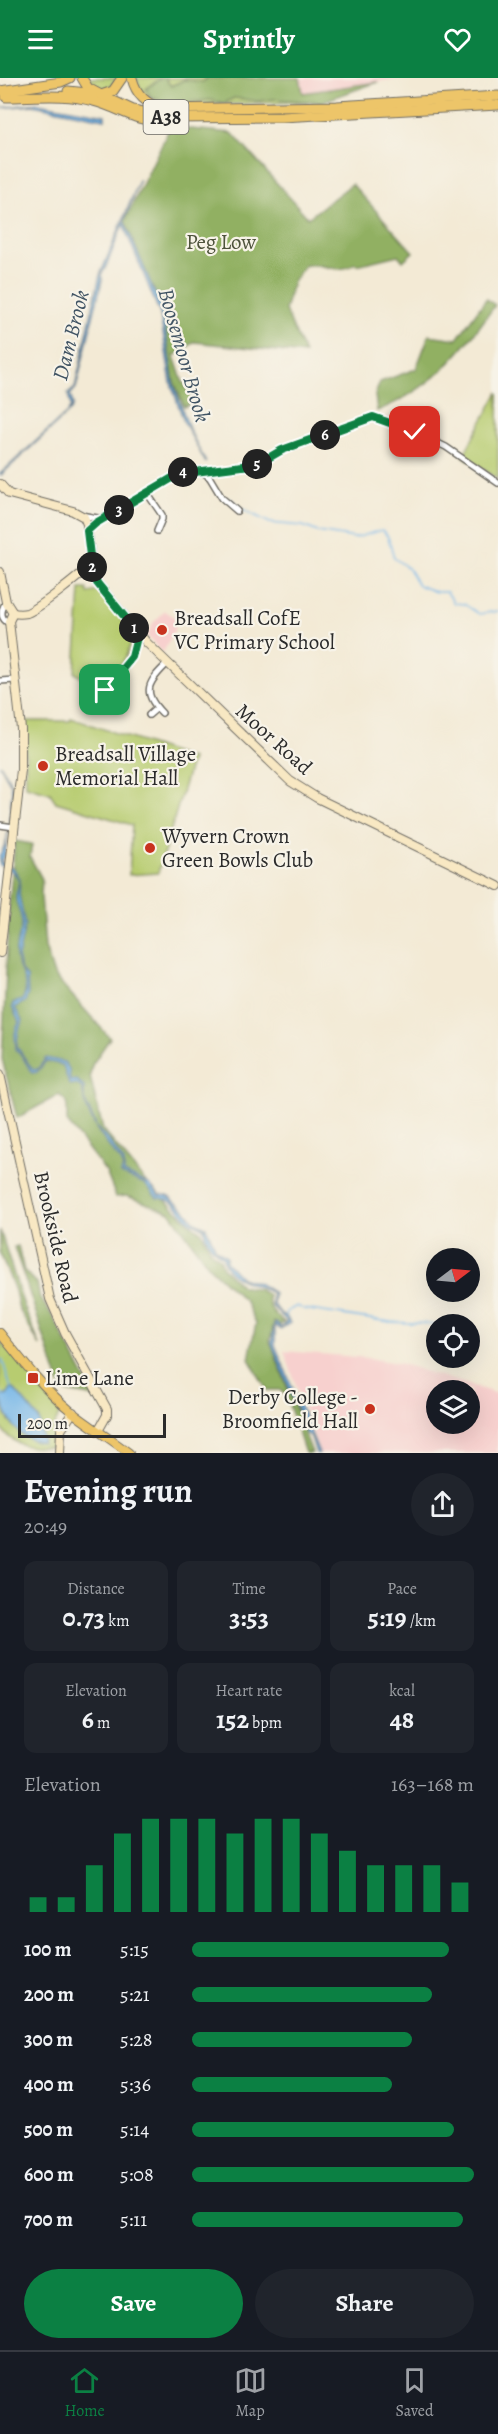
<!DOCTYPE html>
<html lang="en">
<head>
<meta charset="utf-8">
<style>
	:root { --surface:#171b24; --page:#20242c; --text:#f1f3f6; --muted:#9ea1a6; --line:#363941; --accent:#0b8043 }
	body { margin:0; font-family:Alegreya,serif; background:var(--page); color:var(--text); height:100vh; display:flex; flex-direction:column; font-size:22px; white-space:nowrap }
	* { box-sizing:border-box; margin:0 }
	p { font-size:20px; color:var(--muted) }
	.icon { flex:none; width:33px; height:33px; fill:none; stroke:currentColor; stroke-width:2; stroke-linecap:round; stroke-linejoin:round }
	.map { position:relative; height:1375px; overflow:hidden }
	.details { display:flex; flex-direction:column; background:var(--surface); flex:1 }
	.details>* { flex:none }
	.needle { width:39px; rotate:74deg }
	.buttons { position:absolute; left:426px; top:1170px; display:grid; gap:12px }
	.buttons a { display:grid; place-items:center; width:54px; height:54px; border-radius:50%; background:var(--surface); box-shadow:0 6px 24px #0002; font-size:30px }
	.scale { position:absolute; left:18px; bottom:15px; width:148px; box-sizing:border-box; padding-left:6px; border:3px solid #2b2b2b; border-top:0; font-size:16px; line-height:21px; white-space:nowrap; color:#2b2b2b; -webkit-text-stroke:4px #f7f3e8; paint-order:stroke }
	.pin { position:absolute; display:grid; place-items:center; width:51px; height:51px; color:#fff; margin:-26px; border-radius:12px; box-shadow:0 3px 9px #0006 }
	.km { position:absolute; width:30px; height:30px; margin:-15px; border-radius:50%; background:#222; color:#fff; font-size:16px; line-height:30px; text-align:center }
	.round { display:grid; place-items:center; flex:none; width:63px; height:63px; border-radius:32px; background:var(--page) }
	.overview { display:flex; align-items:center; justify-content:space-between; height:102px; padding:0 24px }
	h1 { font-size:33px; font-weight:700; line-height:45px }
	.metrics { display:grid; grid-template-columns:repeat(3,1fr); gap:9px; height:102px; padding:6px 24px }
	.metrics div { display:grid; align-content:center; border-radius:12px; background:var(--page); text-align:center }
	.metrics b { font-size:26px; font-weight:700 }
	.metrics small { font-size:16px; font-weight:400 }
	.metrics p { font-size:16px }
	.chart { height:168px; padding:12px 24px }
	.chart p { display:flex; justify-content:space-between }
	.chart svg { width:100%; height:108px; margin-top:6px; stroke:var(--accent); stroke-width:6 }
	.action { display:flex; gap:12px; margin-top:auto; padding:12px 24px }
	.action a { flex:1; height:69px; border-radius:36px; background:var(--accent); color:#fff; font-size:24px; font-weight:700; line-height:69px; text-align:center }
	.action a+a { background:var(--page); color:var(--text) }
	ul { padding:0 24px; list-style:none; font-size:20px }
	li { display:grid; grid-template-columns:96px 72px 1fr; align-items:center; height:45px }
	li i { height:15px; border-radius:8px; background:var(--accent) }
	header { display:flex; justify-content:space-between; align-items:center; height:78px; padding:0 24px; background:var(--accent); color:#fff; font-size:27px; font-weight:700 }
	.dock { display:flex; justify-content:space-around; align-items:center; height:84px; border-top:2px solid var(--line); background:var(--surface); font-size:16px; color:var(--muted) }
	.dock a { display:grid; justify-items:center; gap:3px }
	.dock .current { color:var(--accent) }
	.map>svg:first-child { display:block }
	.built { fill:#f7d0ce; fill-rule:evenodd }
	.green { fill:#b7cc70; stroke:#717c4e; stroke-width:1.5; fill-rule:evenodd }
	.forest { fill:#91b062; stroke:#5e6e46; stroke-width:1.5 }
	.water { fill:#73b5e8; stroke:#4f708a; stroke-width:1.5 }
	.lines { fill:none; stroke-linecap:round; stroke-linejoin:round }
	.stream { stroke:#73b5e8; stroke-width:1.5 }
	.street-casing { stroke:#716e66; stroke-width:8 }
	.secondary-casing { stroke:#716e66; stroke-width:10 }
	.primary-casing { stroke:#716e66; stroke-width:10 }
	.highway-casing { stroke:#716e66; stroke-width:11 }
	.street { stroke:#fff; stroke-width:5 }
	.secondary { stroke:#f8e8c3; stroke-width:8 }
	.primary { stroke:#edc569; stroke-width:8 }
	.highway { stroke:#edc569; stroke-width:9 }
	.route-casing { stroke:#fff; stroke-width:12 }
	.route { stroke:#0b8043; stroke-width:8 }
	.poi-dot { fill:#c8321e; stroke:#f7f3e8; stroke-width:2 }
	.labels { text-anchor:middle; stroke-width:4.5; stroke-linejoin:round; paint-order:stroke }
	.shield { fill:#f7f3e8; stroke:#686764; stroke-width:1.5 }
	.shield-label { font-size:20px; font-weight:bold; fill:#2b2b2b }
	.park-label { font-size:21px; fill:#4e533c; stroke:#f7f3e8 }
	.poi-label { font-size:21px; fill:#2b2b2b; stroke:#f7f3e8; text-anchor:start }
	.street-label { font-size:21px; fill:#2b2b2b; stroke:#f7f3e8 }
	.water-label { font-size:22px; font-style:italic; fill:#415464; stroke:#f7f3e8 }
</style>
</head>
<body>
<header><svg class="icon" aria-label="menu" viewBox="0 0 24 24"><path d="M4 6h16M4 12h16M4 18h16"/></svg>Sprintly<svg class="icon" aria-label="heart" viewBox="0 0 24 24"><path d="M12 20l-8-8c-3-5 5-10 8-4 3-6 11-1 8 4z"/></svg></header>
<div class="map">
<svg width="498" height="1375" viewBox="0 0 498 1375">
	<rect width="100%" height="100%" fill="#f7f3e8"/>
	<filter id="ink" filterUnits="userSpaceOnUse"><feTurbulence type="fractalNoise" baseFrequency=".0167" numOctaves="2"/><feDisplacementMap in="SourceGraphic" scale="12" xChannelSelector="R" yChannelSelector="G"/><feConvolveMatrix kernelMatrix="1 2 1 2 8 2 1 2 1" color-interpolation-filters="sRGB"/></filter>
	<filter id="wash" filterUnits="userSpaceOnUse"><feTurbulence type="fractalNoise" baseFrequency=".008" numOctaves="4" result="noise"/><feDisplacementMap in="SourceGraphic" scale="24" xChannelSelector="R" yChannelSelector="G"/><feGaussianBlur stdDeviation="1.35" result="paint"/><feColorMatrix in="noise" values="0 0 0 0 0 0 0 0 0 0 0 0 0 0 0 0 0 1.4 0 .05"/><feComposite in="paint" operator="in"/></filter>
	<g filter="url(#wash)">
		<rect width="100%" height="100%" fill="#f3ead5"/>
		<g class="built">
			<path d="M 300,0 L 403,0 L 303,15 Z"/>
			<path d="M 165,533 L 179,542 L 163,575 L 147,558 L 153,545 Z"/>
			<path d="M 284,1273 L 369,1280 L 402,1286 L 498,1316 L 498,1375 L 320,1375 ZM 470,1312 L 470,1346 L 436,1346 L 436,1312 Z"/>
		</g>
		<g class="green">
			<path d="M 89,0 L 117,0 L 111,8 L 104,11 L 94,7 Z"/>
			<path d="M 136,0 L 161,0 L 146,11 L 170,25 L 211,22 L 224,25 L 234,20 L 258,23 L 275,21 L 321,24 L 170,27 C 153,24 141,17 136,0 Z"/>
			<path d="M 165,0 L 208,0 L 203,4 L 184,2 L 170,8 Z"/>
			<path d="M 498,314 L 498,401 L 463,378 Z"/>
			<path d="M 80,511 L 87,511 L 88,515 L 100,513 L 133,556 C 127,584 119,590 100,611 L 75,595 Z"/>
			<path d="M 71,640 L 192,681 L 158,795 L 129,797 L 132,747 L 56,724 L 50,715 L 26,708 L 25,643 L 70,643 Z"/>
			<path d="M 0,1263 L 52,1321 L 60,1334 L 55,1347 L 54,1369 C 32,1371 13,1369 0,1348 ZM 15,1312 L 39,1341 L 23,1358 L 9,1343 L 0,1320 Z"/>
		</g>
		<g class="forest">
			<path d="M 161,0 L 165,0 L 171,8 L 184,2 L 203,4 L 208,0 L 300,0 L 303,15 L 378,4 L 321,24 L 275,21 L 258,23 L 234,20 L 224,25 L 211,22 L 170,25 L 151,19 L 146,11 Z"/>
			<path d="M 170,49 L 232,55 L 308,140 L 352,106 L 413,174 L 403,183 L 398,177 L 357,187 L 355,185 C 337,199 322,182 304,188 L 293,204 L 285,232 L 305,276 L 195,264 L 174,278 L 182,302 L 194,324 L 184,329 L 174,304 L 162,232 L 125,143 Z"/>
			<path d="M 486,221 L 495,227 C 462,275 432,311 377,333 L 375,317 L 380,304 L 416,291 L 429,257 L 457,261 Z"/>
			<path d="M 15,763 L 32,766 L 30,779 L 42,801 L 41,818 L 45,869 L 54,897 L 110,960 L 92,987 L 90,998 L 103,1052 L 144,1102 L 195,1150 L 201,1153 L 212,1175 L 220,1181 L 223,1190 L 241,1208 L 260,1212 L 268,1217 C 268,1230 274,1236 284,1244 L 280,1247 L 274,1244 L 270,1263 L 312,1375 L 305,1375 L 286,1318 L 280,1312 L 267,1312 L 249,1281 L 256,1245 L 245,1223 L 211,1191 L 170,1134 L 127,1118 L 116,1119 L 106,1094 L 67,1044 L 67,1024 L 59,1017 L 17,1040 L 2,981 L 9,828 Z"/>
			<path d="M 0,1152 L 24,1228 L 40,1268 L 19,1231 L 15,1213 L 0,1175 Z"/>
			<path d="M 18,1168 L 24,1193 L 37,1205 L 40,1220 L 53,1239 L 95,1319 L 67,1314 L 61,1310 L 14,1169 Z"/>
		</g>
		<g class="water">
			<path d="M 37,25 L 105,37 L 105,41 L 33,27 L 0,30 Z"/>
			<path d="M 140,101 L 124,143 L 162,232 L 173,304 L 189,351 L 206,385 L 184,344 L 171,305 L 160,236 L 123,146 L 105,191 L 102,195 L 102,202 L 76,310 L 70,317 L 73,326 L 71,332 L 1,397 L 0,396 L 67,335 L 71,329 L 68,316 L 75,310 L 100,197 Z"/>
			<path d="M 0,686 L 14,711 L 5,777 L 1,784 L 14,791 L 20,801 L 19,817 L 25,847 L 18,879 L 21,893 L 27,899 L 28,916 L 25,924 L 15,929 L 22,943 L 18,955 L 17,969 L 33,992 L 38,991 L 46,980 L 64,984 L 69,991 L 70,1003 L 77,1002 L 84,1009 L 84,1021 L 97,1050 L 109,1063 L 124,1084 L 124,1095 L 149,1106 L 159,1117 L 168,1118 L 185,1132 L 195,1144 L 206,1149 L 216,1171 L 226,1178 L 226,1184 L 241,1200 L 260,1206 L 274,1215 L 273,1226 L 281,1236 L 286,1238 L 290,1245 L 280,1251 L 275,1247 L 275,1267 L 319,1375 L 316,1375 L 311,1359 L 307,1356 L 272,1266 L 274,1246 L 277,1245 L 281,1250 L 287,1243 L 272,1228 L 272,1215 C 256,1205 226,1203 223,1179 C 213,1172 205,1162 204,1150 C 200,1148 194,1146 191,1144 C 178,1133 176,1120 157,1120 L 145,1106 L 121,1096 L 123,1088 L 121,1083 C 102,1061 86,1040 82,1010 L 76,1006 L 69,1007 L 63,987 L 46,983 L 37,994 L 32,995 L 22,978 L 16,972 L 15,955 L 19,944 L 12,929 L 13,925 L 22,922 C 32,907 18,894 16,878 C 14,868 21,857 22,846 C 22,836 16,827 16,819 C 16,813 20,807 18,801 C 15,793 6,790 0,787 L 0,778 L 7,762 L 12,713 L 11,707 Z"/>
			<path d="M 11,1310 L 15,1312 L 39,1341 L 43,1362 L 42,1365 C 16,1361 8,1342 0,1319 L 7,1317 Z"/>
		</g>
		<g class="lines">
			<g class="stream">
				<path d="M 229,420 L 240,430 L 270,445 L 303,448 L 318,454 L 355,460 L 382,452 L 388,459 L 394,480 L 408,490 L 418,507 L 436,514 L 447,514 L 454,525 L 464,526 L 479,536 L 498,533"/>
				<path d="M 303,1231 L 390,1244 L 435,1246"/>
				<path d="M 286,1237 L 286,1234 L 297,1228 L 301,1230"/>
				<path d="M 2,1281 L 11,1310"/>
				<path d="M 0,1314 L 4,1318"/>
			</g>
		</g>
	</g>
	<g filter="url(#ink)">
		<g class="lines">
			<g class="street-casing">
				<g id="street">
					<path d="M 201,392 L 210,400 L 222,420 L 237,433"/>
					<path d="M 147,415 L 162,437 L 162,441 L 157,453"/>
					<path d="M 81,437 L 103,441"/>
					<path d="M 87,453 L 96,445 L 179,396 L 258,386 L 282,372 L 373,339 L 415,354 L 446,369 L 498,405"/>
					<path d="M 6,524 C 0,533 0,541 10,546"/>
					<path d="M 0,603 L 15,602"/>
					<path d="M 94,627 L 132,579 L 138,555"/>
					<path d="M 162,635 C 141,614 148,604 168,585"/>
					<path d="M 149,637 L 157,630"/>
					<path d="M 0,747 L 14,749"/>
				</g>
			</g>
			<g class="secondary-casing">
				<g id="secondary">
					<path d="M 0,406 L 9,416 L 73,433 L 84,439 L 87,446 L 91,486 L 97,505 L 147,565 L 290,703 L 317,720 L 498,808"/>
					<path d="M 0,494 L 6,524 L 13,535"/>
					<path d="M 13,535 C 18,536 22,536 27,535 C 39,530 82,497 91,486"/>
					<path d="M 0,875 L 21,692 L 21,651 L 9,543 L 13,535"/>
					<path d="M 0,996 L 50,1221 L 65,1255 L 107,1331 L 107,1337 L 98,1353"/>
					<path d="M 60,1375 L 61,1352 L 73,1334"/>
				</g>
			</g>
			<g class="primary-casing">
				<path id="primary" d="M 0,1255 C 22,1283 44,1311 72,1334 C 91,1349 111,1361 129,1375"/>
			</g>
			<g class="highway-casing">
				<g id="highway">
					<path d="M 82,0 L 88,10 L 101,17 L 113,13 L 122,0"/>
					<path d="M 132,0 C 136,17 147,27 164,31 L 337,28 L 498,18"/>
					<path d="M 0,13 L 61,4 L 70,0"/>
					<path d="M 68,13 L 97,16"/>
					<path d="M 101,17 L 133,32 L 174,40 L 282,39 L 498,27"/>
					<path d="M 6,19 C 35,19 65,15 93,23 C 120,30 133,43 163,44"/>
				</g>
			</g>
			<use href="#street" class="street"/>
			<use href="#secondary" class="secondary"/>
			<use href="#primary" class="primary"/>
			<use href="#highway" class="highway"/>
		</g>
	</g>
	<g class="lines" filter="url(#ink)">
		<g class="route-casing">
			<path id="route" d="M 105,612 L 132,579 L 138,555 L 97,505 L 91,486 L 87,453 L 96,445 L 179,396 L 258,386 L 282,372 L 373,339 L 415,354"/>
		</g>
		<use href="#route" class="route"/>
	</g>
	<g class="poi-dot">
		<circle cx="162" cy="552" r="6"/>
		<circle cx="43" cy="688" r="6"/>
		<circle cx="150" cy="770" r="6"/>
		<rect x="27" y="1294" width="12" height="12" rx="3"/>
		<circle cx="370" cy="1331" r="6"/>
	</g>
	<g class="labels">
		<rect class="shield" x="143.5" y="22" width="45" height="34" rx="4.5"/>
		<g class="shield-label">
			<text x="166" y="46">A38</text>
		</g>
		<g class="park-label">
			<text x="221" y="171">Peg Low</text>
		</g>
		<g class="poi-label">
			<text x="174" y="547">Breadsall CofE<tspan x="174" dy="24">VC Primary School</tspan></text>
			<text x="55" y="683">Breadsall Village<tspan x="55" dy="24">Memorial Hall</tspan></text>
			<text x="162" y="765">Wyvern Crown<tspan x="162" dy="24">Green Bowls Club</tspan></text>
			<text x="45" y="1307">Lime Lane</text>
			<text x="358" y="1326" text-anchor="end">Derby College -<tspan x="358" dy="24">Broomfield Hall</tspan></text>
		</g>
		<g class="street-label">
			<text transform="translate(274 661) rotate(42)" y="7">Moor Road</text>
			<text transform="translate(56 1159) rotate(77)" y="7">Brookside Road</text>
		</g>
		<g class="water-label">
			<text transform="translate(70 257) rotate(-76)" y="8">Dam Brook</text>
			<text transform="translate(185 277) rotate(74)" y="8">Boosemoor Brook</text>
		</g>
	</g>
</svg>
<div class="buttons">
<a><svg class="needle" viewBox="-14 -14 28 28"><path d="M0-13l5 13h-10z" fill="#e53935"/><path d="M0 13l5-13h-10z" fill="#9ea1a6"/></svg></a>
<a><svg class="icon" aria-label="locate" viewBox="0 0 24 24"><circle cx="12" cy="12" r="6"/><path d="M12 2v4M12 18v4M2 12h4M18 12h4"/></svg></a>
<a><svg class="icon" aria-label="layers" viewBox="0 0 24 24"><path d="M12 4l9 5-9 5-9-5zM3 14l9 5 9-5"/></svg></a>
</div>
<div class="scale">200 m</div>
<div class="pin" style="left:105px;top:612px;background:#1e9e55"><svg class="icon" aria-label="arrive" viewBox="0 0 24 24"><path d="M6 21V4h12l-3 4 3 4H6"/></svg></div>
<div class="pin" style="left:415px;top:354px;background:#d93025"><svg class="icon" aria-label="check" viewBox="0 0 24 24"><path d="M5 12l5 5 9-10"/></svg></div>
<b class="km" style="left:134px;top:550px">1</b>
<b class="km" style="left:92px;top:489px">2</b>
<b class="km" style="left:119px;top:432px">3</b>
<b class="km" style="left:183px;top:394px">4</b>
<b class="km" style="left:257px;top:386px">5</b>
<b class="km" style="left:325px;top:357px">6</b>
</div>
<section class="details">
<div class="overview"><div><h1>Evening run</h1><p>20:49</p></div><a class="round"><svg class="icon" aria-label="share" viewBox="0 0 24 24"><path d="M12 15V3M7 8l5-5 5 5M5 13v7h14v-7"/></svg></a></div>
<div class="metrics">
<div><p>Distance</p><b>0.73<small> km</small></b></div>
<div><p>Time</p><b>3:53</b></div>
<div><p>Pace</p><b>5:19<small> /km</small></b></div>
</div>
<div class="metrics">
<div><p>Elevation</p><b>6<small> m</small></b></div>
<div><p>Heart rate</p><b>152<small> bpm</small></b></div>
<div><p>kcal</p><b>48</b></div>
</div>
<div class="chart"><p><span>Elevation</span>163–168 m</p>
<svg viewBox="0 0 160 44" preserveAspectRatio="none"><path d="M5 44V38M15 44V38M25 44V25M35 44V12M45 44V6M55 44V6M65 44V6M75 44V12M85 44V6M95 44V6M105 44V12M115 44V19M125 44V25M135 44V25M145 44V25M155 44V32"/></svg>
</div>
<ul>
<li><b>100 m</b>5:15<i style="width:91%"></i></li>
<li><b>200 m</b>5:21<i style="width:85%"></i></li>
<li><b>300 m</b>5:28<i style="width:78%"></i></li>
<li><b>400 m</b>5:36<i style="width:71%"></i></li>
<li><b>500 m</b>5:14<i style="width:93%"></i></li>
<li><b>600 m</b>5:08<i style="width:100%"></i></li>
<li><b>700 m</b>5:11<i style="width:96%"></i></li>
</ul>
<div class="action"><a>Save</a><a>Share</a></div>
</section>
<nav class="dock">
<a class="current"><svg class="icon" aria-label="home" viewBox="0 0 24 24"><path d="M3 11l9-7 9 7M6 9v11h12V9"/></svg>Home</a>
<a><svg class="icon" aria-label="map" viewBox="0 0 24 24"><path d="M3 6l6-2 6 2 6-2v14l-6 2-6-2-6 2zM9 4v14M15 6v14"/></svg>Map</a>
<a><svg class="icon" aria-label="saved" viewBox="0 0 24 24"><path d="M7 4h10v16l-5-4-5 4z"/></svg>Saved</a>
</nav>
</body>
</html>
